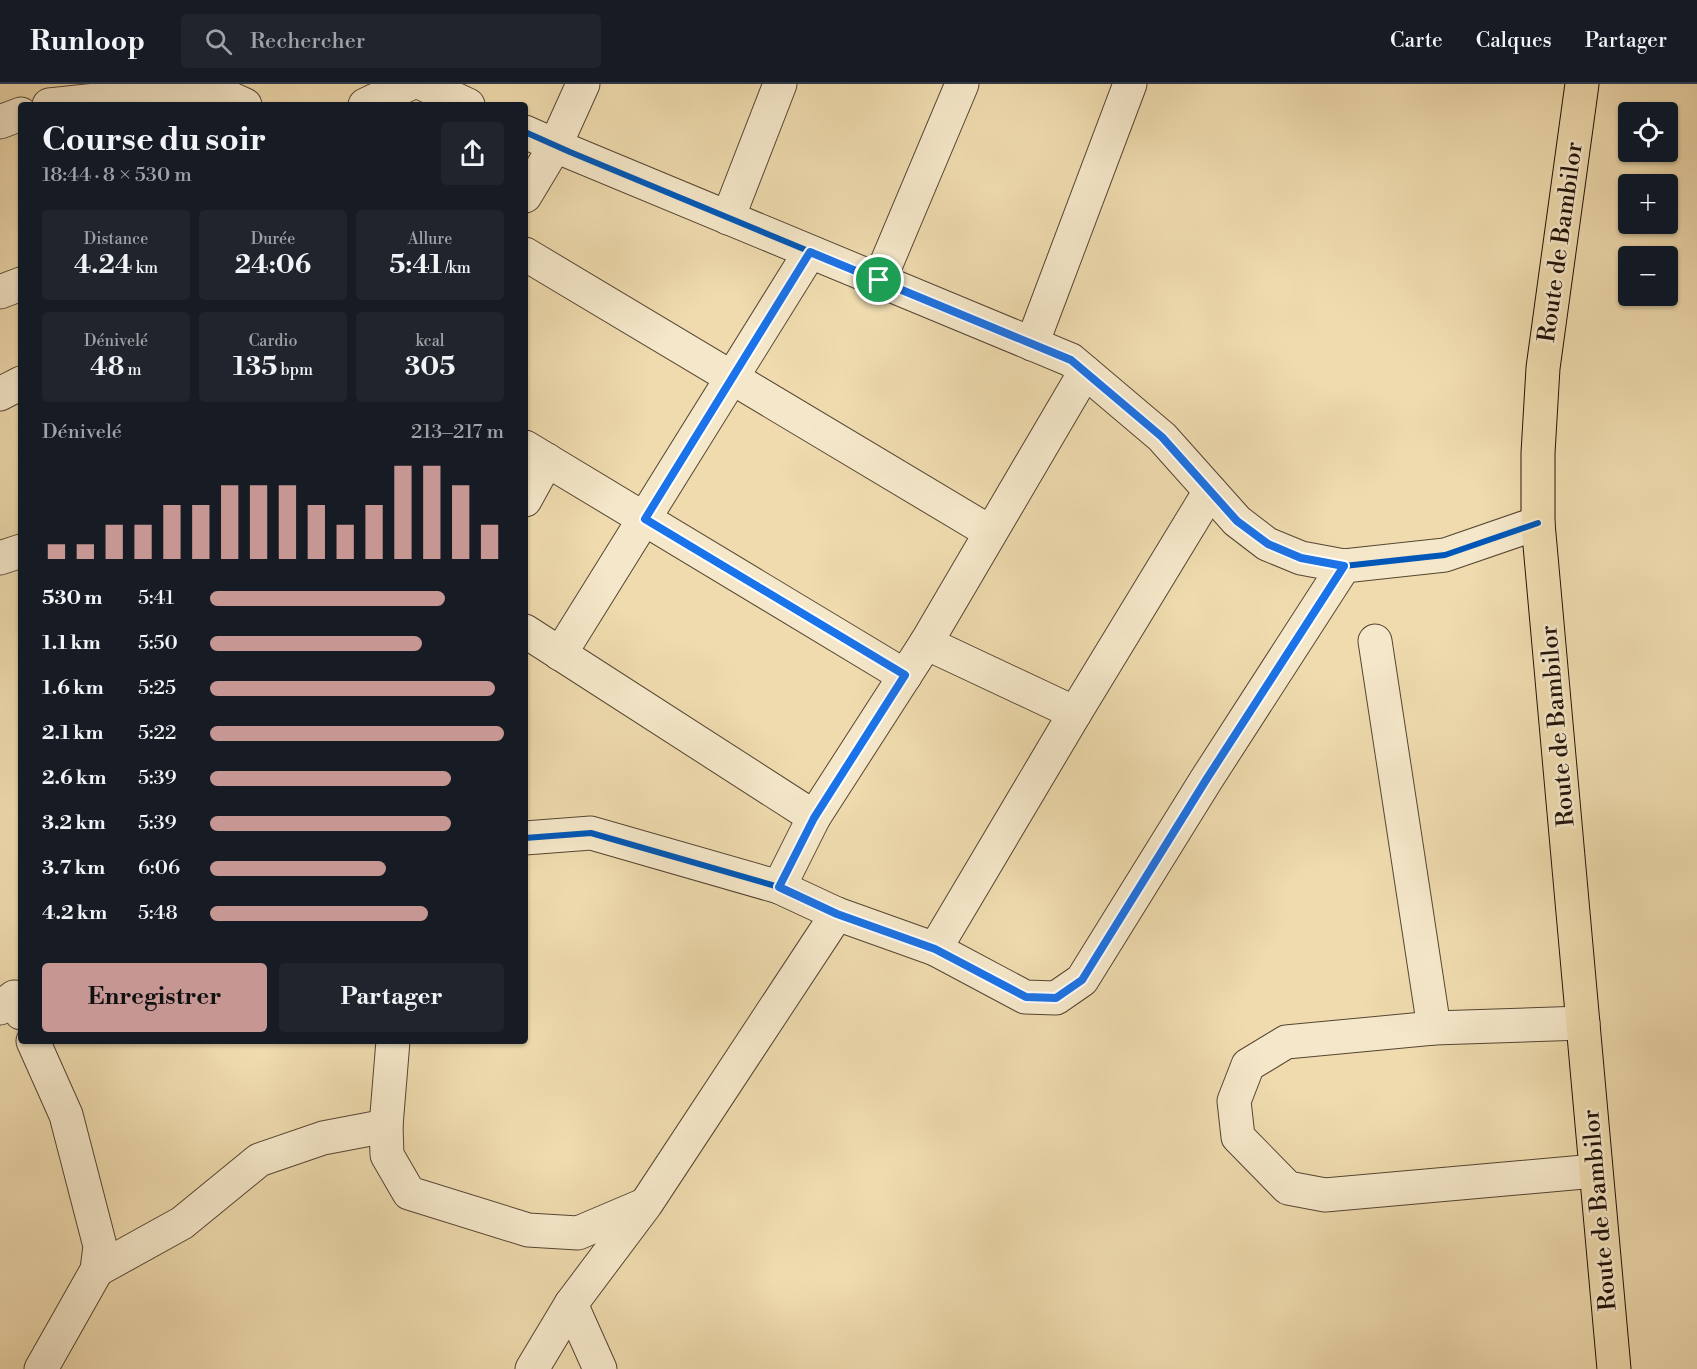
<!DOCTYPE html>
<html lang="fr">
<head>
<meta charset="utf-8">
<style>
	:root { --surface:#171b24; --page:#20242c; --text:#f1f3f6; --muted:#9ea1a6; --line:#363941; --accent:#c59692 }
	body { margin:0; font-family:"Libre Bodoni",serif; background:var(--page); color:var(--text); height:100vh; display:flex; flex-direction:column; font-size:22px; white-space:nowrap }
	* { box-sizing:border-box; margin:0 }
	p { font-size:20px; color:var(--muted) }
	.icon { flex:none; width:33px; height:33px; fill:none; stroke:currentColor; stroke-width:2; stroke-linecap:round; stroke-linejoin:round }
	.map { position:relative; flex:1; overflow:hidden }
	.side { position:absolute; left:18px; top:18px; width:510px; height:942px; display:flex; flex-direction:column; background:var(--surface); border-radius:6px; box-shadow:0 2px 4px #0004 }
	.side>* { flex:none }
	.controls { position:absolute; left:1618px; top:18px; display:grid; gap:12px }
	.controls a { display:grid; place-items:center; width:60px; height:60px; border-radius:6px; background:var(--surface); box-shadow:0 2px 4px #0004; font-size:30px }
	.pin { position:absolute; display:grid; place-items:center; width:51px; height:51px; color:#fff; margin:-26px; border:3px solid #fff; border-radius:50%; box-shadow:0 2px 6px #0007 }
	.round { display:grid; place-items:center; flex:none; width:63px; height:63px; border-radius:6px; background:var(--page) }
	.overview { display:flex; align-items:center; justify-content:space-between; height:102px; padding:0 24px }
	h1 { font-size:33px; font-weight:700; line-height:45px }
	.stats { display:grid; grid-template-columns:repeat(3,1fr); gap:9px; height:102px; padding:6px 24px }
	.stats div { display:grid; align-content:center; border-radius:6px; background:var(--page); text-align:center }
	.stats b { font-size:26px; font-weight:700 }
	.stats small { font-size:16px; font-weight:400 }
	.stats p { font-size:16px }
	.chart { height:168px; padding:12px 24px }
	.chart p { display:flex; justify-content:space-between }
	.chart svg { width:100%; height:108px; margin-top:6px; stroke:var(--accent); stroke-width:6 }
	.button { display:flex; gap:12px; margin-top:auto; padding:12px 24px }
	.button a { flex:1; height:69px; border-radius:6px; background:var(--accent); color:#111; font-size:24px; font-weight:700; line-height:69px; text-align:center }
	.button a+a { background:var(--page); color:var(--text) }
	ul { padding:0 24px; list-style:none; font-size:20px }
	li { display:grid; grid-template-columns:96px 72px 1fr; align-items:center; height:45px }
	li i { height:15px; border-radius:8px; background:var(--accent) }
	header { display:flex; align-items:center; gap:36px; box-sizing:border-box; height:84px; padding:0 30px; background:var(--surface); border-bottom:2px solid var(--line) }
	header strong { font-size:28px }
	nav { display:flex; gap:33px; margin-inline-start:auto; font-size:21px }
	.search { width:420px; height:54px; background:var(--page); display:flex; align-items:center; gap:15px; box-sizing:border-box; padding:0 21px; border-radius:6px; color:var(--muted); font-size:22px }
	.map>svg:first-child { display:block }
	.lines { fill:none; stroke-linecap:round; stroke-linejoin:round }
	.street-casing { stroke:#554533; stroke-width:35 }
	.primary-casing { stroke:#22130a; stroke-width:35 }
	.street { stroke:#f5e8ca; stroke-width:33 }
	.primary { stroke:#efdbae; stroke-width:33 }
	.cycleway-casing { stroke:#f5e8ca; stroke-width:10 }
	.cycleway { stroke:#0057b8; stroke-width:6 }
	.route-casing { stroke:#fff; stroke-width:12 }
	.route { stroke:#1a73e8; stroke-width:8 }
	.labels { text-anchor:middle; stroke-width:5; stroke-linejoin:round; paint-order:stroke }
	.street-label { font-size:24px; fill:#22130a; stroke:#f5e8ca }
</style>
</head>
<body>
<header>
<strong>Runloop</strong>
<div class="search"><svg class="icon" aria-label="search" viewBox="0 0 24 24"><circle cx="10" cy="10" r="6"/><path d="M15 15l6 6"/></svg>Rechercher</div>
<nav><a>Carte</a><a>Calques</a><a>Partager</a></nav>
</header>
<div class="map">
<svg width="1697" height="1285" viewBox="0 0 1697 1285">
	<rect width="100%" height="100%" fill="#efdbae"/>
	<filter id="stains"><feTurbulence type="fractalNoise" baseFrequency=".00333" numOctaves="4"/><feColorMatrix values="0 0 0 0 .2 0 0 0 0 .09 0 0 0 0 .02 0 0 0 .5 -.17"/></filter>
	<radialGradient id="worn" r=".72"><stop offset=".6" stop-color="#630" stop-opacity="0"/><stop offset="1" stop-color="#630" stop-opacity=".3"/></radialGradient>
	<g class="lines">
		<g class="street-casing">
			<g id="street">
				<path d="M 423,0 L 468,21"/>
				<path d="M 49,21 L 208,4 L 245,21"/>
				<path d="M 365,21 L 409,0"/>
				<path d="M 0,38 L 21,30"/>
				<path d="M 525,48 L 570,68 L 1071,276 L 1162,353 L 1237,437 L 1267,460 L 1301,474 L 1344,482 L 1445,471 L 1538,439"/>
				<path d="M 525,112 L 555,62 L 583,0"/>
				<path d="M 728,134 L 780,0"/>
				<path d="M 525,170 L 990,448"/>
				<path d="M 879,197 L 962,0"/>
				<path d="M 0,208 L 21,200"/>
				<path d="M 1032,260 L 1130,0"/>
				<path d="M 0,310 L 21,299"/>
				<path d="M 525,363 L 905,592"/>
				<path d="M 525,416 L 547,376"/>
				<path d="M 0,474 L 21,467"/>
				<path d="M 525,547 L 814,733"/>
				<path d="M 1375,557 L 1434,944"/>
				<path d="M 926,559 L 1075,629"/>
				<path d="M 560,570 L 810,168"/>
				<path d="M 525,754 L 591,749 L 779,803 L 837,830 L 935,865 L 1025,913 L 1056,914 L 1082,896 L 1206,696 L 1344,482"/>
				<path d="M 779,803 L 814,733 L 926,559 L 1085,288"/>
				<path d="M 935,865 L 1075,629 L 1210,407"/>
				<path d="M 0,924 L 14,913 L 21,929"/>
				<path d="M 1583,939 L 1434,944 L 1286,958 L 1248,981 L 1234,1017 L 1238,1053 L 1288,1104 L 1325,1111 L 1595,1087"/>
				<path d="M 33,957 L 66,1031 L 100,1162 L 97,1186 L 41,1285"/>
				<path d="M 393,957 L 386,1042 L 387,1071 L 409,1109 L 528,1146 L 578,1149 L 644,1121"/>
				<path d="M 97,1186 L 182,1139 L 259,1076 L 323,1054 L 386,1042"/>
				<path d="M 571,1220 L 600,1285"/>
				<path d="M 532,1285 L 571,1220 L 646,1120 L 837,830"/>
			</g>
		</g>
		<g class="primary-casing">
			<path id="primary" d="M 1582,0 L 1543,284 L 1538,369 L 1538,439 L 1614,1285"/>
		</g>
		<use href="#street" class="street"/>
		<use href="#primary" class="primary"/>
		<g class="cycleway-casing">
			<g id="cycleway">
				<path d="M 525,48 L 570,68 L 1071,276 L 1162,353 L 1237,437 L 1267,460 L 1301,474 L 1344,482 L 1445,471 L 1538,439"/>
				<path d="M 525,754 L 591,749 L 779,803 L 837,830 L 935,865 L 1025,913 L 1056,914 L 1082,896 L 1206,696 L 1344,482"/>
			</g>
		</g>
		<use href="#cycleway" class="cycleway"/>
	</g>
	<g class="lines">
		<g class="route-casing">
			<path id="route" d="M 810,168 L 1071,276 L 1162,353 L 1237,437 L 1268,460 L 1301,474 L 1344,482 L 1206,696 L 1082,896 L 1056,914 L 1026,913 L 935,865 L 837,830 L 779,803 L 814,734 L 905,591 L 645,435 Z"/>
		</g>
		<use href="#route" class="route"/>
	</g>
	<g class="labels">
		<g class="street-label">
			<text transform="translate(1560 158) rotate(-82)" y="8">Route de Bambilor</text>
			<text transform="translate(1557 642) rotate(-95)" y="8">Route de Bambilor</text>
			<text transform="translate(1599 1126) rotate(-95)" y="8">Route de Bambilor</text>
		</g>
	</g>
	<rect width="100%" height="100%" filter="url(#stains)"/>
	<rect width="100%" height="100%" fill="url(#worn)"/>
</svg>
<div class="controls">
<a><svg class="icon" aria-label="locate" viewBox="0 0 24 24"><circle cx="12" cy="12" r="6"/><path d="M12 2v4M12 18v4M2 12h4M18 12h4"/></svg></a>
<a>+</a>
<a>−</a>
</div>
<div class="pin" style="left:879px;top:196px;background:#1e9e55"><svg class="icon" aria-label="arrive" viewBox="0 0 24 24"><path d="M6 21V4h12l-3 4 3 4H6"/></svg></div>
<section class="side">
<div class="overview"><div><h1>Course du soir</h1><p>18:44 · 8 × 530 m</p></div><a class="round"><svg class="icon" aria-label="share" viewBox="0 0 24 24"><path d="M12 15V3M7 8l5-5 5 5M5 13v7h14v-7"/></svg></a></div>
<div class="stats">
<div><p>Distance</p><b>4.24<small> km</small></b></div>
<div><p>Durée</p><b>24:06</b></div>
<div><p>Allure</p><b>5:41<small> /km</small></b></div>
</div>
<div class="stats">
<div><p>Dénivelé</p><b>48<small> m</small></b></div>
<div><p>Cardio</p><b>135<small> bpm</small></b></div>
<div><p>kcal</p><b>305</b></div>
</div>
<div class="chart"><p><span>Dénivelé</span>213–217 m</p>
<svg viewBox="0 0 160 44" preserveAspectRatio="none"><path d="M5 44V38M15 44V38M25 44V30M35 44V30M45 44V22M55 44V22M65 44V14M75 44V14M85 44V14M95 44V22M105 44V30M115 44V22M125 44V6M135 44V6M145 44V14M155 44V30"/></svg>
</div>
<ul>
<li><b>530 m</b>5:41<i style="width:80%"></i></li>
<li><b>1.1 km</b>5:50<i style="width:72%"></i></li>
<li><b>1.6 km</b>5:25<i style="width:97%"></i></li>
<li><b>2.1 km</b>5:22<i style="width:100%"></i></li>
<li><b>2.6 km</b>5:39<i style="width:82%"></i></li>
<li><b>3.2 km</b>5:39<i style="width:82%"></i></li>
<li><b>3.7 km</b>6:06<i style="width:60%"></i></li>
<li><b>4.2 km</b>5:48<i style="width:74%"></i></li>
</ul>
<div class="button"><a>Enregistrer</a><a>Partager</a></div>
</section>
</div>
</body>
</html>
